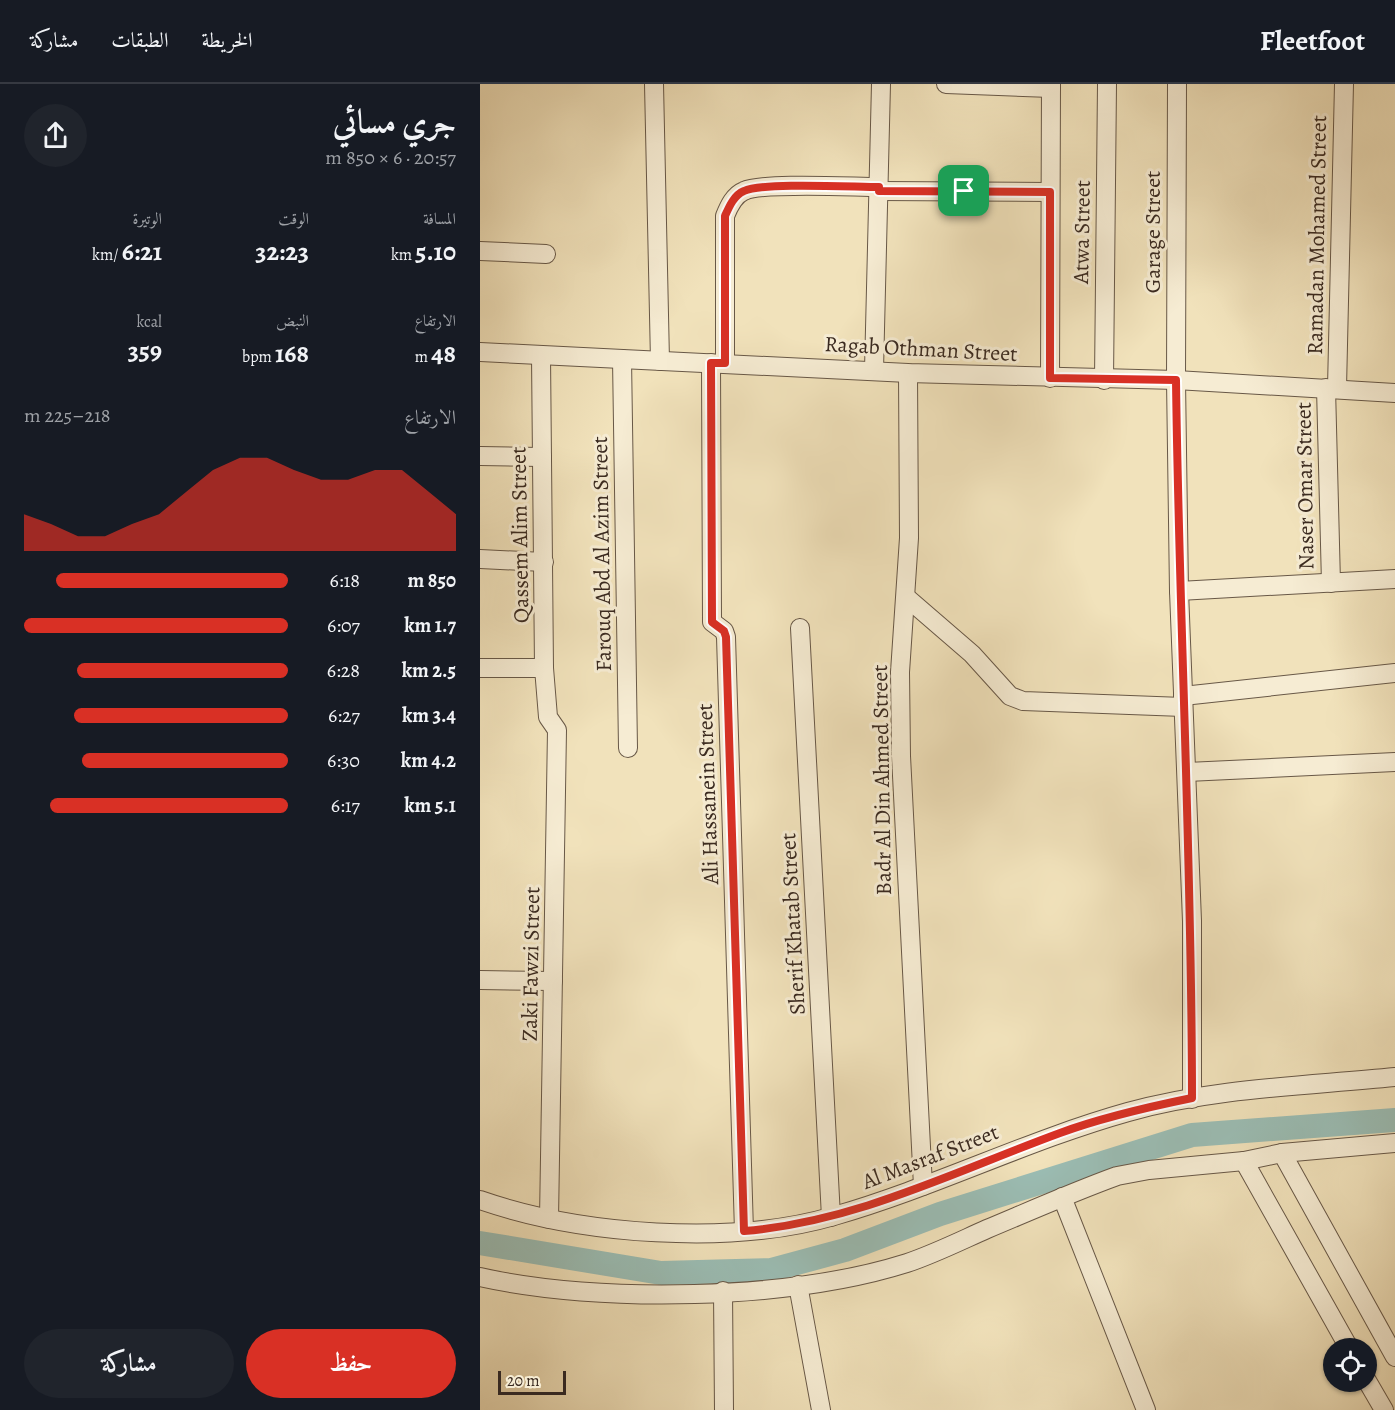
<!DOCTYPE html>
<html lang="ar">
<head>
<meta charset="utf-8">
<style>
	:root { --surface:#171b24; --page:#20242c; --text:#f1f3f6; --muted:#9ea1a6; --line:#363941; --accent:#d93025 }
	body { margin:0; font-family:Alegreya,Amiri,serif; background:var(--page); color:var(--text); direction:rtl; height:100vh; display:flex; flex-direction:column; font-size:22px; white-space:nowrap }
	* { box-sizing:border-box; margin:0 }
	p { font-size:20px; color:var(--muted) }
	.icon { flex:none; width:33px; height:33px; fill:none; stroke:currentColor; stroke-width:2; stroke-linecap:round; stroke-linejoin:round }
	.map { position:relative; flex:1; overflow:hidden; direction:ltr }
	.panel { display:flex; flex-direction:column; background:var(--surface); width:480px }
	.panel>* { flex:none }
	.fabs { position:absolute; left:843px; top:1254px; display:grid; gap:12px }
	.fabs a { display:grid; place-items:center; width:54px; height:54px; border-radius:50%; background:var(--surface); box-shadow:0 2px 4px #0004; font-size:30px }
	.scale { position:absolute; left:18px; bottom:15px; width:68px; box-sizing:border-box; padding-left:6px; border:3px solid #3a2a20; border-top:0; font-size:16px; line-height:21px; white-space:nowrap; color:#3a2a20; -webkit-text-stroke:4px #f6ecd3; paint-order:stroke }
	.pin { position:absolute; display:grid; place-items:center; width:51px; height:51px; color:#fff; margin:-26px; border-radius:12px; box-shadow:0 3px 9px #0006 }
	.round { display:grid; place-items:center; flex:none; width:63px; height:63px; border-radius:32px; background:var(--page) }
	.head { display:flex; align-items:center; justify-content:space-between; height:102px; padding:0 24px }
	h1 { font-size:33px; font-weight:700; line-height:45px }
	.metrics { display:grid; grid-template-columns:repeat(3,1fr); gap:9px; height:102px; padding:6px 24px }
	.metrics div { display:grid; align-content:center }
	.metrics b { font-size:26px; font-weight:700 }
	.metrics small { font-size:16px; font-weight:400 }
	.metrics p { font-size:16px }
	.chart { height:168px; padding:12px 24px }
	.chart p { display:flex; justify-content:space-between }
	.chart svg { width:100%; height:108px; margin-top:6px; fill:var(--accent); opacity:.7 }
	.cta { display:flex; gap:12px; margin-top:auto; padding:12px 24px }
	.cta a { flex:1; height:69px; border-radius:36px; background:var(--accent); color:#fff; font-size:24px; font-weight:700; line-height:69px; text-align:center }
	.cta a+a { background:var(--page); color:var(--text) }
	ul { padding:0 24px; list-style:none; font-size:20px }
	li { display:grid; grid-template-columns:96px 72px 1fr; align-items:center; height:45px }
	li i { height:15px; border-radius:8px; background:var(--accent) }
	header { display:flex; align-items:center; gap:36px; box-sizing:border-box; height:84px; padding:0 30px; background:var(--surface); border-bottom:2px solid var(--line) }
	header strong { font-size:28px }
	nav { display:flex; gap:33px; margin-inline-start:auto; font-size:21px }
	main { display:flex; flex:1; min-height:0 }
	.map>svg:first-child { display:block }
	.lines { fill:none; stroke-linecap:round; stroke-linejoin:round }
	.canal { stroke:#9bbdb4; stroke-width:24 }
	.minor-casing { stroke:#685847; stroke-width:20 }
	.minor { stroke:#f6ecd3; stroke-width:18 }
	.route-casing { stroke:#fff; stroke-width:12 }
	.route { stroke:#d93025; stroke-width:8 }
	.labels { text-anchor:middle; stroke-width:6; stroke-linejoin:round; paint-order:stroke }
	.street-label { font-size:22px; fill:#3a2a20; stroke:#f6ecd3 }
</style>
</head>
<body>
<header>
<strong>Fleetfoot</strong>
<nav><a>الخريطة</a><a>الطبقات</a><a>مشاركة</a></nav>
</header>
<main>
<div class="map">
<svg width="915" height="1326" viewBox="0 0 915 1326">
	<rect width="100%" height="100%" fill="#f1e2bb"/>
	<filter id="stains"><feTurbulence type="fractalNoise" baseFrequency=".00333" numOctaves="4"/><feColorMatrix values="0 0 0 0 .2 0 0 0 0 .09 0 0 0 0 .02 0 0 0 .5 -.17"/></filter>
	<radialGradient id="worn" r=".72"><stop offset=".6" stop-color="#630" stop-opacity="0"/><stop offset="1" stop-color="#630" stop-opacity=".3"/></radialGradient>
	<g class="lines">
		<path class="canal" d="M 0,1159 L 181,1189 L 291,1186 L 365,1166 L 460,1130 L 712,1051 L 915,1036"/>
		<g class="minor-casing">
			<g id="minor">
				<path d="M 174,0 L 180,277"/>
				<path d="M 466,0 L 571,4"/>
				<path d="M 697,0 L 696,296 L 699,507 L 712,837 L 712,1015"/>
				<path d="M 399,107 L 570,108"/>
				<path d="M 0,167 L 66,170"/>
				<path d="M 0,268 L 428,289 L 696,296 L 915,309"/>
				<path d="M 61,272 L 64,584 L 68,633 L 77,646 L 69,1135"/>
				<path d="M 142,275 L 148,664"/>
				<path d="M 231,279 L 232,538 L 244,547 L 246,553 L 264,1147"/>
				<path d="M 245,279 L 245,132 C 249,122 254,111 264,107 C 283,98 372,103 399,103"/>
				<path d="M 394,286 L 401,0"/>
				<path d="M 428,289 L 429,454 L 420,588 L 421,672 L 443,1102"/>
				<path d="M 570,294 L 571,0"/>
				<path d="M 624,296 L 627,0"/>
				<path d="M 846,304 L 851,499"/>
				<path d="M 857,304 L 864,0"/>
				<path d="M 0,372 L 62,373"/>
				<path d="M 0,475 L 64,478"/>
				<path d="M 699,507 L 915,495"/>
				<path d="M 426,513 L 492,570 L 530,612 L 543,617 L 703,623"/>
				<path d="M 320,544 L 351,1133"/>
				<path d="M 0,584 L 64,584"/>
				<path d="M 703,612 L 915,589"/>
				<path d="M 707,688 L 915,678"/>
				<path d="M 0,896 L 73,897"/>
				<path d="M 802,1069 L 915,1273"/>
				<path d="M 764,1077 L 869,1264"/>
				<path d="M 582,1113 L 666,1326"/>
				<path d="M 0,1116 C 101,1151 251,1162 354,1132 C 455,1103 548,1056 648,1028 C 734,1004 826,1002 915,993"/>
				<path d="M 0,1193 C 120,1220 310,1216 427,1179 C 454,1170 480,1157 507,1145 C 550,1127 593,1108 637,1092 L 669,1086 L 764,1077 L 802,1069 L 915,1059"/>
				<path d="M 318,1201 L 341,1326"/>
				<path d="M 243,1207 L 244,1326"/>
				<path d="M 886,1295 L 904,1326"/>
			</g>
		</g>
		<use href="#minor" class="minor"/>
	</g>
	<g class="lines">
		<g class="route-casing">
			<path id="route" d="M 399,103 L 399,107 L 570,108 L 570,294 L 696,296 C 699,536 712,775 712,1014 C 668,1023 623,1033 580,1049 C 476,1087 376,1138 264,1147 L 246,553 L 244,547 L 232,538 L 231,279 L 245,279 L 245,132 C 249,123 254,111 264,107 C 283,98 373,103 399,103 Z"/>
		</g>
		<use href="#route" class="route"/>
	</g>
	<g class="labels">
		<g class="street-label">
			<text transform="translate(601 148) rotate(-89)" y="8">Atwa Street</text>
			<text transform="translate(672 148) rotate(-90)" y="8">Garage Street</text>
			<text transform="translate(836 151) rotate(-89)" y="8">Ramadan Mohamed Street</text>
			<text transform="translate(441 264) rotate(3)" y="8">Ragab Othman Street</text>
			<text transform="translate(824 402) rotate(-91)" y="8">Naser Omar Street</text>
			<text transform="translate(39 451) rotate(-91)" y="8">Qassem Alim Street</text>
			<text transform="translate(121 470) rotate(-91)" y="8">Farouq Abd Al Azim Street</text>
			<text transform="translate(401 696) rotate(-91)" y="8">Badr Al Din Ahmed Street</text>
			<text transform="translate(227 710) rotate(-92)" y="8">Ali Hassanein Street</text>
			<text transform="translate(312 840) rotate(-93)" y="8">Sherif Khatab Street</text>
			<text transform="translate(50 880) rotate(-89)" y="8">Zaki Fawzi Street</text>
			<text transform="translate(450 1072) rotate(-21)" y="8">Al Masraf Street</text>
		</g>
	</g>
	<rect width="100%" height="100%" filter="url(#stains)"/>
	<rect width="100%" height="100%" fill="url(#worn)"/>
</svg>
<div class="fabs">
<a><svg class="icon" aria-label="locate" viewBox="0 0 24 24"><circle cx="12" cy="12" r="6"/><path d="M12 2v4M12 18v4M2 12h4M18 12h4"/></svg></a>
</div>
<div class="scale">20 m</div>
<div class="pin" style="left:484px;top:107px;background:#1e9e55"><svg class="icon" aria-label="arrive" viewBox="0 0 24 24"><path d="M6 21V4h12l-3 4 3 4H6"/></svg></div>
</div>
<section class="panel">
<div class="head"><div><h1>جري مسائي</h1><p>20:57 · 6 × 850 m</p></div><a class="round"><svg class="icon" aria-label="share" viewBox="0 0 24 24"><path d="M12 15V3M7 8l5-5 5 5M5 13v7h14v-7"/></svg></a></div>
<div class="metrics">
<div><p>المسافة</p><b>5.10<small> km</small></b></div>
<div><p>الوقت</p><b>32:23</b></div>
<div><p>الوتيرة</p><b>6:21<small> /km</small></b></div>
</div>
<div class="metrics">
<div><p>الارتفاع</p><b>48<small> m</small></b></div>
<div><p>النبض</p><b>168<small> bpm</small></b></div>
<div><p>kcal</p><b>359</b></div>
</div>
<div class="chart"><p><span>الارتفاع</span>218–225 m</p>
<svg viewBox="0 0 160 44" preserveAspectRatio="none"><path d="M0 44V29L10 33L20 38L30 38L40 33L50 29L60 20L70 11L80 6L90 6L100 11L110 15L120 15L130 11L140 11L150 20L160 29V44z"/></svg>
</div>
<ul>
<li><b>850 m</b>6:18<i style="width:88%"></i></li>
<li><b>1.7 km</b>6:07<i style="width:100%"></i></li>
<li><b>2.5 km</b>6:28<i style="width:80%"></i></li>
<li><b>3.4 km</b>6:27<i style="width:81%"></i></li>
<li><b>4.2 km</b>6:30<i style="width:78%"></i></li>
<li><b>5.1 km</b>6:17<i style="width:90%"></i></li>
</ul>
<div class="cta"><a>حفظ</a><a>مشاركة</a></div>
</section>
</main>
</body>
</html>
